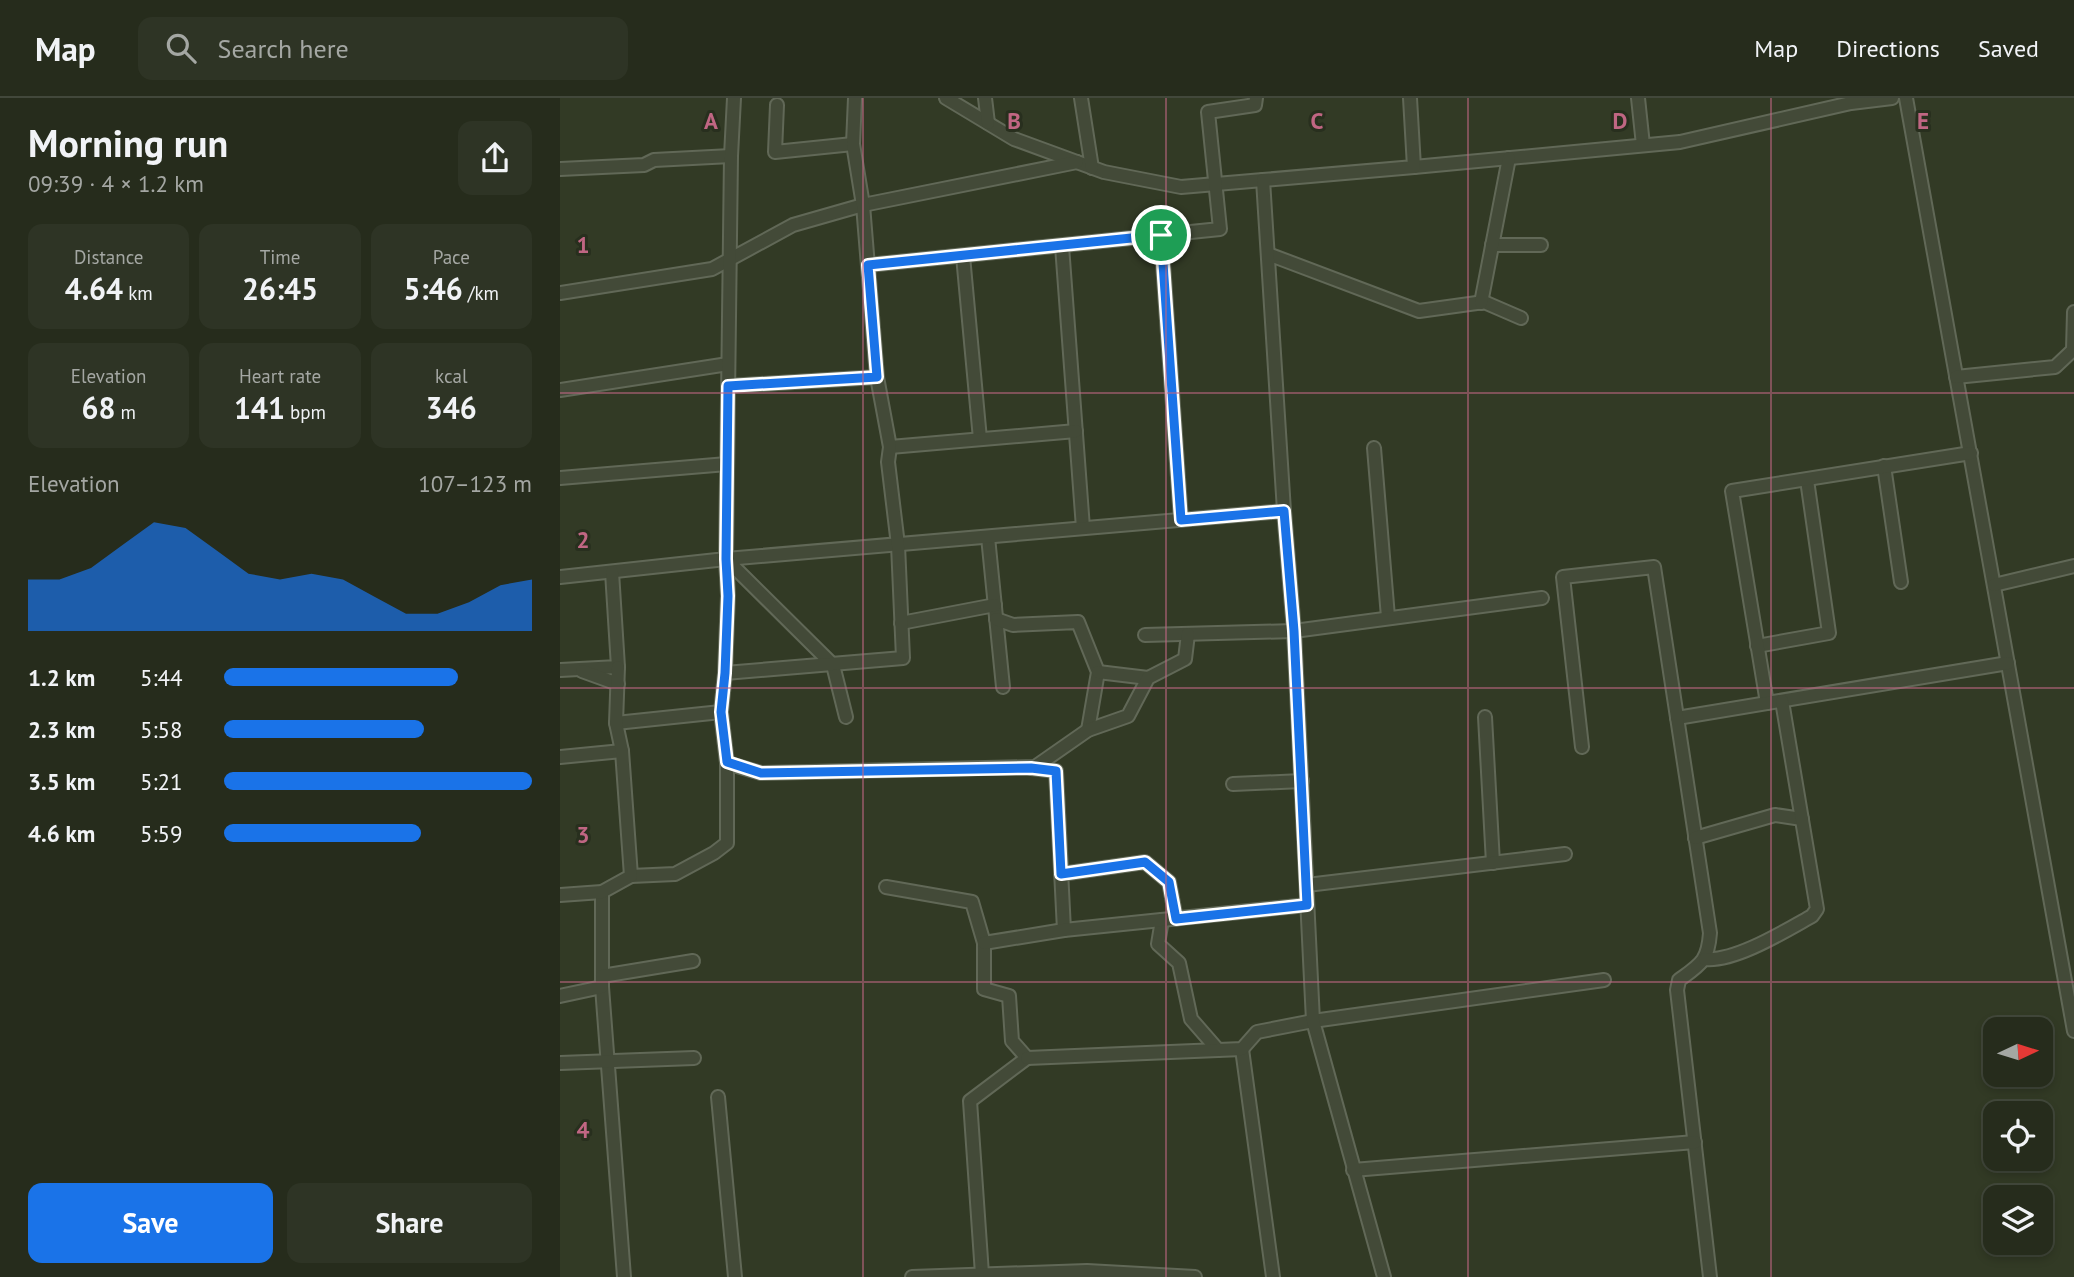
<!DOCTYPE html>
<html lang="en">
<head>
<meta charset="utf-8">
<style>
	:root { --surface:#262c1c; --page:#2e3425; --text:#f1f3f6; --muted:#a4a7a3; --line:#42483b; --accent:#1a73e8 }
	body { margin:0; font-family:"PT Sans",sans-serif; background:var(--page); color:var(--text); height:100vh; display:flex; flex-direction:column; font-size:26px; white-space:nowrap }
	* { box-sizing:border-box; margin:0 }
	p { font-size:23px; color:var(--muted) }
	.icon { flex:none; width:38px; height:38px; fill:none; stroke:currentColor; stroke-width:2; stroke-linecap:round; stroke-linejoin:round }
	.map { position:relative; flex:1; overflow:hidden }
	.panel { display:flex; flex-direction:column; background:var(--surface); width:560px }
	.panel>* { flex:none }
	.needle { width:46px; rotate:86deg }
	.fabs { position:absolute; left:1423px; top:919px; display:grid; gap:14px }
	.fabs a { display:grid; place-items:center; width:70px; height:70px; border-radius:14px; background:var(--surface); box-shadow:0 4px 10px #0003,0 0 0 2px var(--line); font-size:35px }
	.pin { position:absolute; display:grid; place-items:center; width:60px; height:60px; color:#fff; margin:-30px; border:4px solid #fff; border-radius:50%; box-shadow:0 2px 7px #0007 }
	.round { display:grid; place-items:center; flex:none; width:74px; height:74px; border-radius:14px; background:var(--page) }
	.overview { display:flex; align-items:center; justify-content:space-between; height:119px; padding:0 28px }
	h1 { font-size:38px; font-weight:700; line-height:52px }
	.metrics { display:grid; grid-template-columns:repeat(3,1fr); gap:10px; height:119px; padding:7px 28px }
	.metrics div { display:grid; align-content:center; border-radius:14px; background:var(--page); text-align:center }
	.metrics b { font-size:30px; font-weight:700 }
	.metrics small { font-size:19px; font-weight:400 }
	.metrics p { font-size:19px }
	.chart { height:196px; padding:14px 28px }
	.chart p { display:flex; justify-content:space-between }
	.chart svg { width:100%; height:126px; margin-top:7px; fill:var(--accent); opacity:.7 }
	.action { display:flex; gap:14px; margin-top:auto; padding:14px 28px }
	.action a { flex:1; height:80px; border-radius:14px; background:var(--accent); color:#fff; font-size:28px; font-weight:700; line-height:80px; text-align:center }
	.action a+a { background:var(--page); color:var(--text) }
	ul { padding:0 28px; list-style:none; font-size:23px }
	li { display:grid; grid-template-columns:112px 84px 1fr; align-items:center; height:52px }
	li i { height:18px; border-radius:9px; background:var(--accent) }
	header { display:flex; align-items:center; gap:42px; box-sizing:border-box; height:98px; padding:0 35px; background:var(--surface); border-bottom:2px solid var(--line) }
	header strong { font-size:33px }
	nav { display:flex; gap:38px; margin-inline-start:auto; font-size:24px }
	.search { width:490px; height:63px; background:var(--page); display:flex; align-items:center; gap:18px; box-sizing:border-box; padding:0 24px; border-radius:14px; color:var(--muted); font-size:26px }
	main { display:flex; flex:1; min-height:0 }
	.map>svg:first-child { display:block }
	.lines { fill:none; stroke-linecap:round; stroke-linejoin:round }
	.street-casing { stroke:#616857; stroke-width:16 }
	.street { stroke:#434a38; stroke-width:12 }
	.route-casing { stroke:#fff; stroke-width:14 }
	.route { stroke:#1a73e8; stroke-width:9 }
	.grid { fill:none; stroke:#c06683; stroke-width:2; stroke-opacity:0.55 }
	.grid-label { font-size:23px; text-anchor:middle; font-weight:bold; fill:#c06683; stroke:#282f1e; stroke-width:6; stroke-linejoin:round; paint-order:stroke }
</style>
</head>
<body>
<header>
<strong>Map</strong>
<div class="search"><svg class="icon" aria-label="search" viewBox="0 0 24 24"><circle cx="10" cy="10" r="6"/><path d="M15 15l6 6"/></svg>Search here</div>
<nav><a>Map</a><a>Directions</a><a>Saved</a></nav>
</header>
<main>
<section class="panel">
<div class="overview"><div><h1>Morning run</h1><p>09:39 · 4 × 1.2 km</p></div><a class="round"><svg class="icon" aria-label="share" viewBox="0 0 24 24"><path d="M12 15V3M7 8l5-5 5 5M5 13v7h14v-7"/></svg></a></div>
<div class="metrics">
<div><p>Distance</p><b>4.64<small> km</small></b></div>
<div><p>Time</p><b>26:45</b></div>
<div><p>Pace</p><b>5:46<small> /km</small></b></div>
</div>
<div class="metrics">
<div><p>Elevation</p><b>68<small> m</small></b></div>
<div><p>Heart rate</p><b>141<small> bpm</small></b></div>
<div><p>kcal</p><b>346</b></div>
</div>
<div class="chart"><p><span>Elevation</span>107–123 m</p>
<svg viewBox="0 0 160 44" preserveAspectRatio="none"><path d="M0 44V26L10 26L20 22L30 14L40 6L50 8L60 16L70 24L80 26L90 24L100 26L110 32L120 38L130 38L140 34L150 28L160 26V44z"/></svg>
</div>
<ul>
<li><b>1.2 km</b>5:44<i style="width:76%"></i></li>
<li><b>2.3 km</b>5:58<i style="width:65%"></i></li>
<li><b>3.5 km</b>5:21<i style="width:100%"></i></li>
<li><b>4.6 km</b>5:59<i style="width:64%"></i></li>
</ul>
<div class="action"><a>Save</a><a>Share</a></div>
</section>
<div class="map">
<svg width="1514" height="1179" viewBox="0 0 1514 1179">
	<rect width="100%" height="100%" fill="#323a25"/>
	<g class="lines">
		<g class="street-casing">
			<g id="street">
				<path d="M 386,0 L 454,41 L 544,74 L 621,89 L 703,82"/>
				<path d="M 425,0 L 428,25"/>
				<path d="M 521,0 L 532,70"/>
				<path d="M 1078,0 L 1083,47"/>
				<path d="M 1346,0 L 1514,933"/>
				<path d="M 217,7 L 215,54 L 293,46"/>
				<path d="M 854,69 L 1120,44 L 1291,5 L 1332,0"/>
				<path d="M 0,71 L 84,67 L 94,62 L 171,58"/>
				<path d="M 601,137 L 621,422"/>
				<path d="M 932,147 L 981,147"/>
				<path d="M 502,148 L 523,430"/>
				<path d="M 708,156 L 859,213 L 924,204 L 961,220"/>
				<path d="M 403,158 L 420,341"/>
				<path d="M 308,167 L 660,131 L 648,14 L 695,7 L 696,0"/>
				<path d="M 0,195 L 152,171 L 233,127 L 303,107 L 517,64"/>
				<path d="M 921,205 L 949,60"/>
				<path d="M 1396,279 L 1495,269 L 1513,252 L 1514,214"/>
				<path d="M 168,288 L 317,279"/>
				<path d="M 0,292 L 168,266"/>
				<path d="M 330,349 L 516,333"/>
				<path d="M 814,350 L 828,519"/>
				<path d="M 1324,368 L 1341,484"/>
				<path d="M 0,380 L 167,366"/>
				<path d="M 428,439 L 443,589"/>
				<path d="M 166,461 L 724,413"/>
				<path d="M 166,461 L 273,567 L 286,619"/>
				<path d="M 0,479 L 166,461 L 171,58 L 174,0"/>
				<path d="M 1434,487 L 1514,468"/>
				<path d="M 436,521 L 453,527 L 518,524 L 538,574 L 528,632"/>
				<path d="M 341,525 L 435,507"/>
				<path d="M 585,537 L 734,533 L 982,500"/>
				<path d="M 1197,548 L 1269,535 L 1247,382"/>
				<path d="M 0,572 L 58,569 L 52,474"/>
				<path d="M 22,573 L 58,586"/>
				<path d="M 538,574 L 588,580"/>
				<path d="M 165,575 L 343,560 L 338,447 L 328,364 L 330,349 L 317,279 L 303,107 L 293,46 L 295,0"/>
				<path d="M 1207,605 L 1172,393 L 1411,355"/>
				<path d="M 925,619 L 933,765"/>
				<path d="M 1117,620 L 1448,565"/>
				<path d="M 56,625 L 161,614"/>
				<path d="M 1022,649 L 1003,479 L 1094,469 L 1150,835 C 1148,863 1141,866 1119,882 L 1117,892 L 1150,1179"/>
				<path d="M 0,659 L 62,653"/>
				<path d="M 167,665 L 201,675 L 475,669 L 528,632 L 568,618 L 588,580 L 625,561 L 628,536"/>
				<path d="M 471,670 L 496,673 L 504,832"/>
				<path d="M 673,686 L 742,683"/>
				<path d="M 1135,740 L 1215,717 L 1242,721"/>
				<path d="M 501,776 L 585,764 L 609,784 L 616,821"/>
				<path d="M 71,778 L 115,776 L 154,755 L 167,745 L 167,665 L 161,614 L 165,575 L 168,497 L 166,461"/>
				<path d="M 747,787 L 1005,756"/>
				<path d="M 326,789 L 412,804 L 424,845 L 424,891 L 449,898 L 452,943 L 467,960 L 410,1003 L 422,1176"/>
				<path d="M 42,794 L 42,889 L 64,1179"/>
				<path d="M 0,797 L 42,794 L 71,778 L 62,653 L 56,625 L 58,569"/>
				<path d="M 602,822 L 598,846 L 619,865 L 631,921 L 658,952"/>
				<path d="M 424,845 L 504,832 L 747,807"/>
				<path d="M 1145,861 C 1175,864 1225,833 1252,818 L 1257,811 L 1222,603"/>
				<path d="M 42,878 L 133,863"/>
				<path d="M 0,898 L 42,889"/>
				<path d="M 682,951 L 713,1179"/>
				<path d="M 467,960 L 682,951 L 697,934 L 753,923 L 1044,882"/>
				<path d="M 0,965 L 134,960"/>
				<path d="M 158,999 L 175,1179"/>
				<path d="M 793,1072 L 1135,1044"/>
				<path d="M 352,1179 L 527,1173 L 635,1179"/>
				<path d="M 824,1179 L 753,923 L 734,533 L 724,413 L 703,82 L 854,69 L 850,0"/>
			</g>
		</g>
		<use href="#street" class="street"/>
	</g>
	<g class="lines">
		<g class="route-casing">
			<path id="route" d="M 601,137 L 621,422 L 724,413 L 734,533 L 747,807 L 616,821 L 609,784 L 585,764 L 501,776 L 496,673 L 471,670 L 201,675 L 167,664 L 161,614 L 165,575 L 168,498 L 166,461 L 168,288 L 317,279 L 308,167 Z"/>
		</g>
		<use href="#route" class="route"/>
	</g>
	<path class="grid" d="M 303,0 L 303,1179M 606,0 L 606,1179M 908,0 L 908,1179M 1211,0 L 1211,1179M 0,295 L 1514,295M 0,590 L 1514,590M 0,884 L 1514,884"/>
	<g class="grid-label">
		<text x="151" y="31">A</text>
		<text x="454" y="31">B</text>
		<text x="757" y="31">C</text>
		<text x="1060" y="31">D</text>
		<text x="1363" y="31">E</text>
		<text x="23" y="155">1</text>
		<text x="23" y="450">2</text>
		<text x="23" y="745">3</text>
		<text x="23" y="1040">4</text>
	</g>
</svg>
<div class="fabs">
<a><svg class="needle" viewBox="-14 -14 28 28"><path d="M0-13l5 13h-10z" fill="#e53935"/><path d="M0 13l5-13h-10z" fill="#a4a7a3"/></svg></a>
<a><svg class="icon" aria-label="locate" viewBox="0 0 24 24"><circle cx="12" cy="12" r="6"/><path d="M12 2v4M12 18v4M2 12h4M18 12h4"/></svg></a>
<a><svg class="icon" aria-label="layers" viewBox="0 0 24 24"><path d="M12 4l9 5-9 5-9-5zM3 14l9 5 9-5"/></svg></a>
</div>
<div class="pin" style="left:601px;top:137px;background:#1e9e55"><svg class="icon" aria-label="arrive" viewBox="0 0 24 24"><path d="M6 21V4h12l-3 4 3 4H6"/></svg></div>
</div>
</main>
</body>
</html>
